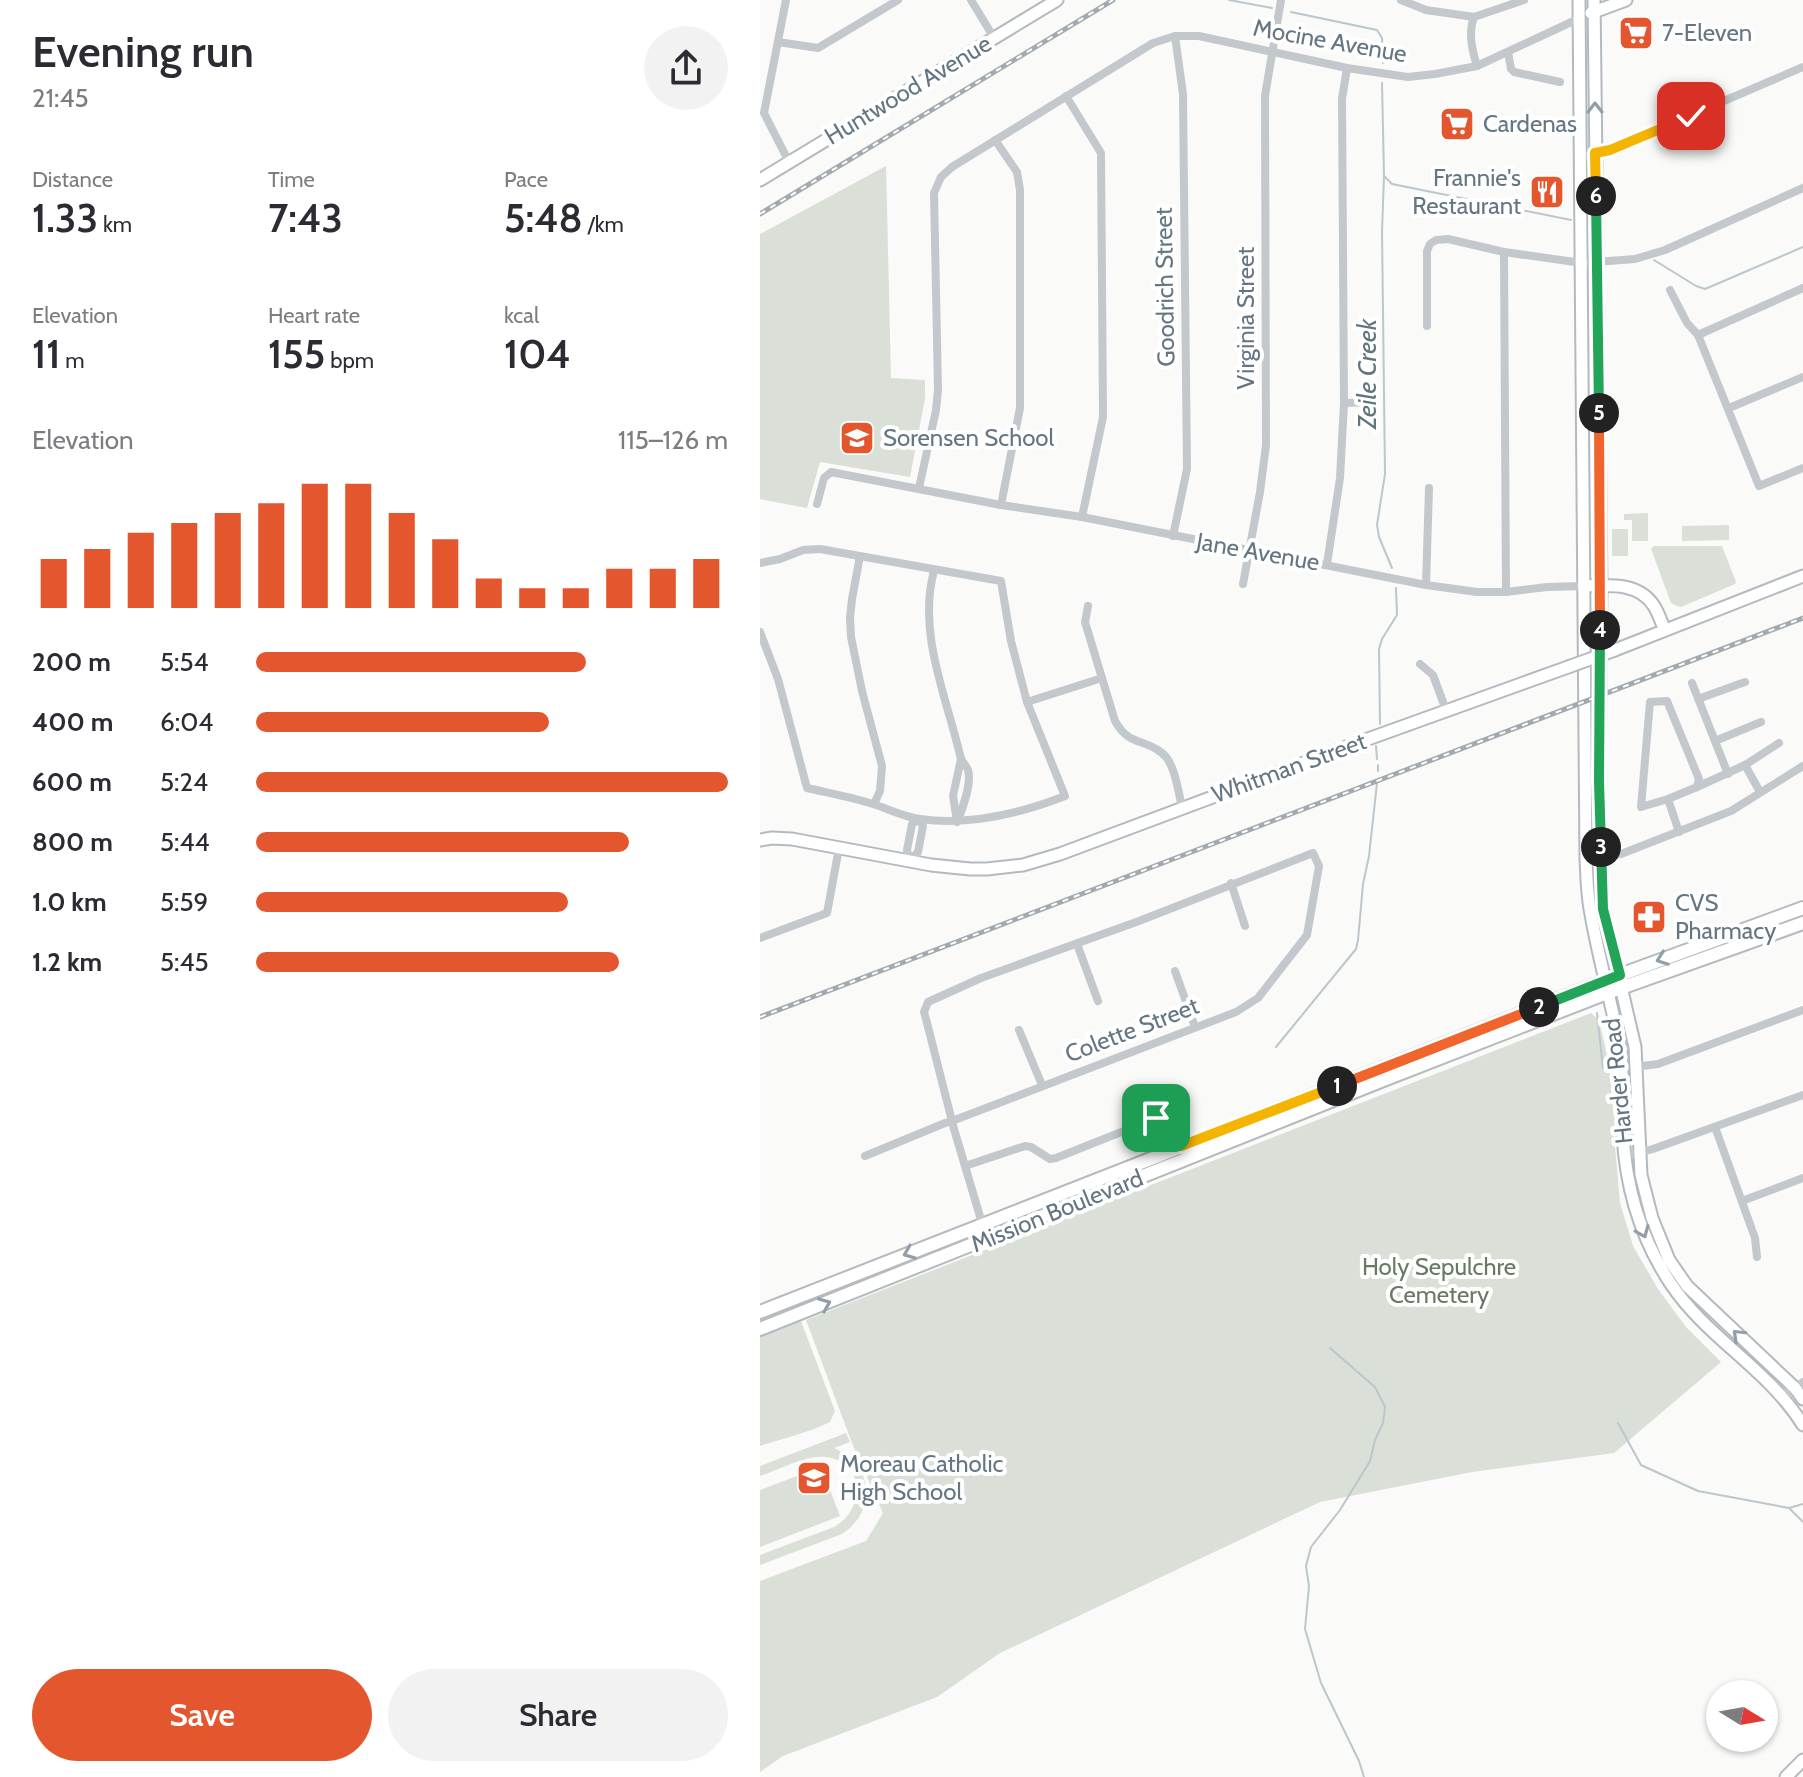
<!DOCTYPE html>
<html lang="en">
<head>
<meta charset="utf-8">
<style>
	:root { --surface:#fff; --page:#f2f2f3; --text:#2b2b33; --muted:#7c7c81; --accent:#e4572e }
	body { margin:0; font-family:Cabin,sans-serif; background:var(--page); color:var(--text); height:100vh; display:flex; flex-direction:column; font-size:30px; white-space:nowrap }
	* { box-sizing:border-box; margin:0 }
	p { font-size:26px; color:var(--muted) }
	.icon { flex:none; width:44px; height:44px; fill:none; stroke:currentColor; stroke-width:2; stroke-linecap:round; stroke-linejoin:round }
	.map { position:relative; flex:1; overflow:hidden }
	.details { display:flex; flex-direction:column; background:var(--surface); width:760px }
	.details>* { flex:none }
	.needle { width:52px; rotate:101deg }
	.fabs { position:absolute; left:946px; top:1680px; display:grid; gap:16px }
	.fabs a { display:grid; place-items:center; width:72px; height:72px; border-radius:50%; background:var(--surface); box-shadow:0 2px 6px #0004; font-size:40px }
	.pin { position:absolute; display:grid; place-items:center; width:68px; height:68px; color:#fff; margin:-34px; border-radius:16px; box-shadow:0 4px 12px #0006 }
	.km { position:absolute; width:40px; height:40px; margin:-20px; border-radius:50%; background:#222; color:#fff; font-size:22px; line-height:40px; text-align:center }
	.round { display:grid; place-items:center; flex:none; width:84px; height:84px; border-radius:42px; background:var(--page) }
	.headline { display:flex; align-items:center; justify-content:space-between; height:136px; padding:0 32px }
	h1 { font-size:44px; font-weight:600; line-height:60px }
	.figures { display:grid; grid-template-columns:repeat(3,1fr); gap:12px; height:136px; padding:8px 32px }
	.figures div { display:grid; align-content:center }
	.figures b { font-size:40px; font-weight:600 }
	.figures small { font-size:22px; font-weight:400 }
	.figures p { font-size:22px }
	.chart { height:224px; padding:16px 32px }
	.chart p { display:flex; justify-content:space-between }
	.chart svg { width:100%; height:144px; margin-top:8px; stroke:var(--accent); stroke-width:6 }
	.primary-button { display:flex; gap:16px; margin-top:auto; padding:16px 32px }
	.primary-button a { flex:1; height:92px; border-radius:48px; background:var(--accent); color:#fff; font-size:32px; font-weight:600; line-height:92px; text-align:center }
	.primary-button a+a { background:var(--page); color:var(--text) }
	ul { padding:0 32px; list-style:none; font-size:26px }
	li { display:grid; grid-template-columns:128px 96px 1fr; align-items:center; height:60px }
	li i { height:20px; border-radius:10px; background:var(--accent) }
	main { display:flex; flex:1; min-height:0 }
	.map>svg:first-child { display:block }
	.green { fill:#dadfd7 }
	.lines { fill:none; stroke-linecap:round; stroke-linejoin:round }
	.stream { stroke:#bbc7cb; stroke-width:2 }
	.secondary-casing { stroke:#b3babf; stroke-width:15 }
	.primary-casing { stroke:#b5babe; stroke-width:16 }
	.street { stroke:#c3c8cc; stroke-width:8 }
	.secondary { stroke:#fff; stroke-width:11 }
	.primary { stroke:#fff; stroke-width:12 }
	.rail-casing { stroke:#a2aab0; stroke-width:5 }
	.rail { stroke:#fff; stroke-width:2; stroke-dasharray:6; stroke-linecap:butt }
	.secondary-bridge-casing { stroke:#b3babf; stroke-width:15; stroke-linecap:butt }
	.secondary-bridge { stroke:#fff; stroke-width:11 }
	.oneway { stroke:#939fa8 }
	.split-1-casing { stroke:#fff; stroke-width:16 }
	.split-2-casing { stroke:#fff; stroke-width:16 }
	.split-3-casing { stroke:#fff; stroke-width:16 }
	.split-4-casing { stroke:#fff; stroke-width:16 }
	.split-5-casing { stroke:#fff; stroke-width:16 }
	.split-6-casing { stroke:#fff; stroke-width:16 }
	.split-7-casing { stroke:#fff; stroke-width:16 }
	.split-1 { stroke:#f5b400; stroke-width:10 }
	.split-2 { stroke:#f0652b; stroke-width:10 }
	.split-3 { stroke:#22a559; stroke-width:10 }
	.split-4 { stroke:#22a559; stroke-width:10 }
	.split-5 { stroke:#f0652b; stroke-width:10 }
	.split-6 { stroke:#22a559; stroke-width:10 }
	.split-7 { stroke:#f5b400; stroke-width:10 }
	.labels { text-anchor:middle; stroke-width:8; stroke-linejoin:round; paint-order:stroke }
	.poi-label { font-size:24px; fill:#657683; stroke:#fff; text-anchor:start }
	.street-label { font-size:24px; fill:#657683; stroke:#fff }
	.park-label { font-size:24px; fill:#687a64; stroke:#fff }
	.water-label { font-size:26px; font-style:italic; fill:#60757c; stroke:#fff }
</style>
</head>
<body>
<main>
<section class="details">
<div class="headline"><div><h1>Evening run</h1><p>21:45</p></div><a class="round"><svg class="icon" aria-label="share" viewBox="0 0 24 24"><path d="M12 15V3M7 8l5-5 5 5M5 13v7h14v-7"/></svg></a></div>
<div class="figures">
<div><p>Distance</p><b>1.33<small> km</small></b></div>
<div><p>Time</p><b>7:43</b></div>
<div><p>Pace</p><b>5:48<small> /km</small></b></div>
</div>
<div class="figures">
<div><p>Elevation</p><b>11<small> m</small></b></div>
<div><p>Heart rate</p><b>155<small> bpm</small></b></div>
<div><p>kcal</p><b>104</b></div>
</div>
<div class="chart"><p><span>Elevation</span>115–126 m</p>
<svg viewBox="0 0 160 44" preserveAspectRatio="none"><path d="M5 44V29M15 44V26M25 44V21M35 44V18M45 44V15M55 44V12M65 44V6M75 44V6M85 44V15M95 44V23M105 44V35M115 44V38M125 44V38M135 44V32M145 44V32M155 44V29"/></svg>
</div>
<ul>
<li><b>200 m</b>5:54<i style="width:70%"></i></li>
<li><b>400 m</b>6:04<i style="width:62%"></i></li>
<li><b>600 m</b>5:24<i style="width:100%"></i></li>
<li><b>800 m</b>5:44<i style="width:79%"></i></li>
<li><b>1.0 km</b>5:59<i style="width:66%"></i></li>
<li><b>1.2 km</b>5:45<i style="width:77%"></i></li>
</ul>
<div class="primary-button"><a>Save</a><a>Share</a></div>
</section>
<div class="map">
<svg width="1043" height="1777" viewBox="0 0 1043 1777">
	<rect width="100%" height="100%" fill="#fafaf8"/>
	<g class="green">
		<path d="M 126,166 L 131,378 L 165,380 L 165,399 L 150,477 L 60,462 L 47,508 L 0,499 L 0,234 Z"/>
		<path d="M 888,513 L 888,541 L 872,541 L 872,520 L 864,520 L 864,514 Z"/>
		<path d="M 969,525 L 969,540 L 922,541 L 922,526 Z"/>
		<rect x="852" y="529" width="16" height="27"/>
		<path d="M 894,546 L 962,546 L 976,582 L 975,584 L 921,607 L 917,606 L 911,603 L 891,549 Z"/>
		<path d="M 831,1013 L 839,1020 L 855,1090 L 855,1146 L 860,1203 L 873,1246 L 898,1289 L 926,1327 L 961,1362 L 854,1453 L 712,1472 L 560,1502 L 240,1653 L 177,1697 L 23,1756 L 0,1772 L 0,1581 L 106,1541 L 123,1513 L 92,1443 L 46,1320 Z"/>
		<path d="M 41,1321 L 75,1411 L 70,1422 C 48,1433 24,1438 0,1446 L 0,1337 Z"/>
		<path d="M 86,1433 L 90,1442 L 74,1448 C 113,1465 118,1510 82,1534 L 0,1565 L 0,1555 L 74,1527 C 106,1509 105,1462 66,1457 C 47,1454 18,1470 0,1476 L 0,1466 Z"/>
		<path d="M 61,1467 L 80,1516 L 0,1547 L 0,1490 Z"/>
	</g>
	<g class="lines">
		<g class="stream">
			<path d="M 469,0 L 512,8"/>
			<path d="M 531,12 L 617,30 L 622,38 L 623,63"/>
			<path d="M 622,83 L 624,176 L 632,184 L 811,220"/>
			<path d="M 624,176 L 622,231 L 625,474 L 617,525 L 619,537 L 632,568"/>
			<path d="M 894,260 L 936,286 L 945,289 L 1043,247"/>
			<path d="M 620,724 L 619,649 L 622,639 L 637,615 L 636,588"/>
			<path d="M 616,746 L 617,759"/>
			<path d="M 618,765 L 618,771"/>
			<path d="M 837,1013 L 843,1068"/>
			<path d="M 516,1047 L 596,949 L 598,940 L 603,884 L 609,856 L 617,783"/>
			<path d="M 570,1348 L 615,1387 L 625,1407 L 623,1423 L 615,1440 L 610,1461 L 580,1510 L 551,1547 L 546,1566 L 549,1586 L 545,1629 L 561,1683 L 599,1761 L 604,1777"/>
			<path d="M 858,1423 L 881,1465 L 938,1491 L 1029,1508 L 1043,1504"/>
			<path d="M 1030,1509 L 1043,1522"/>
		</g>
		<g class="secondary-casing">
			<g id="secondary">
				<path d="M 819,0 L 826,859 C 827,877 827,896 831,914 C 838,956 850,996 858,1038 C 865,1070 861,1103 863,1135 C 866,1189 881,1239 911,1284 C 947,1338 1008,1369 1043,1425"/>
				<path d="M 834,0 L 841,586 L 839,781 L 843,909 L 875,1047 L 881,1175 L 892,1218 L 909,1260 L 927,1286 L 1035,1388 L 1043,1399"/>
				<path d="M 831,13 L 866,0"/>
				<path d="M 0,180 L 297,0"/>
				<path d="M 824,586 C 849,585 879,582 894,606 C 899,614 901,622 905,630"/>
				<path d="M 855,650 L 1043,576"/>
				<path d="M 0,840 L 12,838 L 32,839 L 171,865 L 210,869 L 227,869 L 263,865 L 300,854 L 608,739 L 808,667"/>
				<path d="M 1026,1777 L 1043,1760"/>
			</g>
		</g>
		<g class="primary-casing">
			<g id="primary">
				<path d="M 0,1312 L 860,975 L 1043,908"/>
				<path d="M 0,1329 L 626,1079 L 847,993 L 1043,923"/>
			</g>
		</g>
		<g class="street">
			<path d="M 26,0 L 4,113 L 29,162"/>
			<path d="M 211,0 L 234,38"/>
			<path d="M 641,0 L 666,10 L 714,17 L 764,0"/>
			<path d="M 714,17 C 708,33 712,50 717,66"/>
			<path d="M 18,42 L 58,48 L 138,0"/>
			<path d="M 748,52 L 751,69 L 754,72 L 800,82"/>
			<path d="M 306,96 L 341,153 L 343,417 L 322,517"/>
			<path d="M 235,140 L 257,172 L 260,190 L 260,408 L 241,505"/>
			<path d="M 821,157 L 850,150 L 1043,67"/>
			<path d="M 744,252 L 746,592"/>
			<path d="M 910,290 L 927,323 L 938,335 L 999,486 L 1043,468"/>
			<path d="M 667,326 L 667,251 L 670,244 L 676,240 L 688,239 L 744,252 L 822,263 L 875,259 L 905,250 L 1043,188"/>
			<path d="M 938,335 L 1043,288"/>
			<path d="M 584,403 L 616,402"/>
			<path d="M 969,408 L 1043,377"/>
			<path d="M 159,488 L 176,410 L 178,389 L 174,193 L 181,177 L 192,167 L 393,43 L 415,36 L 439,36 L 587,68 L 648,77 L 675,74 L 717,66 L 820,18"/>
			<path d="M 57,504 L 64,478 L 71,472 L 241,505 L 322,517 L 666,585 L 717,592 L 746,592 L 787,587 L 824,586"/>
			<path d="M 413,536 L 427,469 L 423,94 L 415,36"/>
			<path d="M 100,556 L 92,599 L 90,618 L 91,637 L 102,691 L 122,766 L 120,791 L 114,804"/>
			<path d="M 0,563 L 20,559 L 43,550 L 60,549 L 241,581 L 251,641 L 267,702 L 305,796 C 259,814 210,826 160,819 C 144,817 129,809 113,804 C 92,797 69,793 47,788 L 18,679 L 0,632"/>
			<path d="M 567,564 L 580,478 L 584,403 L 582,99 L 587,68"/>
			<path d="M 174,571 C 157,633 187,698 201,759 C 203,762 207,767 208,770 C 212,783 202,810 197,822"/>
			<path d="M 483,584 L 500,492 L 506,445 L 505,96 L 521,0"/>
			<path d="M 666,585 L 669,488"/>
			<path d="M 328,606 L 325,622 L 355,721 C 369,746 383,738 402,753 C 415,763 418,791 422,807"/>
			<path d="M 660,664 L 673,675 L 686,710"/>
			<path d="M 932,683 L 968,774"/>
			<path d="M 938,699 L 985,682"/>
			<path d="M 267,702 L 342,678"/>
			<path d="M 955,741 L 1001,722"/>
			<path d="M 985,765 L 1000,792"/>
			<path d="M 937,787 L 985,765 L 1019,743"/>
			<path d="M 908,799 L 881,807 L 890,702 L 907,701 L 939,779 L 937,787 L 908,799 L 919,832"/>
			<path d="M 159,819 L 163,826 L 158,852 L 150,861 L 147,850 L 152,824 Z"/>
			<path d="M 197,821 L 193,796 L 201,759"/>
			<path d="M 826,859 L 861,854 L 971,811 L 1043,766"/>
			<path d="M 471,883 L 485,926"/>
			<path d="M 0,938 L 67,913 L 79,848"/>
			<path d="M 317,944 L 338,1001"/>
			<path d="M 415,971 L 435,1027"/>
			<path d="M 259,1030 L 282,1085"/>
			<path d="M 875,1067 L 898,1064 L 1043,1010"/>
			<path d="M 403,1090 L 421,1146"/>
			<path d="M 955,1127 L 995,1238 L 997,1257"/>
			<path d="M 105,1156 L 185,1123 L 192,1121 L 476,1012 L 498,998 L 547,935 L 559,866 L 553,853 L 379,921 L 221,978 L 168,1002 L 164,1012 L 166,1019 L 192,1121 L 194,1129 L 227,1240"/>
			<path d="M 866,1156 L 893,1149 L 1043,1095"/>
			<path d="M 205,1166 L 265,1146 L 271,1147 L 290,1159 L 296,1158 L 409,1113"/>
			<path d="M 982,1201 L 1043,1178"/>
			<path d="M 1022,1396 L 1043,1382"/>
		</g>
		<use href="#secondary" class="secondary"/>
		<use href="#primary" class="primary"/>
		<g class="rail-casing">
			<g id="rail">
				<path d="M 0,214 L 353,0"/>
				<path d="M 0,1017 L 1043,618"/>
			</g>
		</g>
		<use href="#rail" class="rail"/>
		<g class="secondary-bridge-casing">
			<path id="secondary-bridge" d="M 808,667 L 855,650"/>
		</g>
		<use href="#secondary-bridge" class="secondary-bridge"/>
	</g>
	<defs><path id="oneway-chevron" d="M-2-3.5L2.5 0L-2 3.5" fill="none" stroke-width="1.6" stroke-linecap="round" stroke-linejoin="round" transform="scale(2)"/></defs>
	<g class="oneway">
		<use href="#oneway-chevron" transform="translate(835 108) rotate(-90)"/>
		<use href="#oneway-chevron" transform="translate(902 959) rotate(160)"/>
		<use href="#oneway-chevron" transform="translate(883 1232) rotate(67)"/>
		<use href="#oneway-chevron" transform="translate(149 1253) rotate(158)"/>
		<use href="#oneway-chevron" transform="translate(65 1304) rotate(-22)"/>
		<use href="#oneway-chevron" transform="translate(978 1335) rotate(-136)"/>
	</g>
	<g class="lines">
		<g class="split-1-casing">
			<path id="split-1" d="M 396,1118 L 409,1113 L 421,1146 L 577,1086"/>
		</g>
		<g class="split-2-casing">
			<path id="split-2" d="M 577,1086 L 779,1007"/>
		</g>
		<g class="split-3-casing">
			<path id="split-3" d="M 779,1007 L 860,975 L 843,909 L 841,847"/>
		</g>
		<g class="split-4-casing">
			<path id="split-4" d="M 840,630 L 839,781 L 841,847"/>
		</g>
		<g class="split-5-casing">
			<path id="split-5" d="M 839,413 L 840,630"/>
		</g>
		<g class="split-6-casing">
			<path id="split-6" d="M 836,196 L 839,413"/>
		</g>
		<g class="split-7-casing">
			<path id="split-7" d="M 836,196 L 835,153 L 850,150 L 931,116"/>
		</g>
		<use href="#split-1" class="split-1"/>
		<use href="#split-2" class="split-2"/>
		<use href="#split-3" class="split-3"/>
		<use href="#split-4" class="split-4"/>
		<use href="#split-5" class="split-5"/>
		<use href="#split-6" class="split-6"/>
		<use href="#split-7" class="split-7"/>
	</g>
	<defs>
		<g id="supermarket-square" transform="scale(1.8)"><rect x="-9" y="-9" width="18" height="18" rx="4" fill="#e4572e" stroke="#fff"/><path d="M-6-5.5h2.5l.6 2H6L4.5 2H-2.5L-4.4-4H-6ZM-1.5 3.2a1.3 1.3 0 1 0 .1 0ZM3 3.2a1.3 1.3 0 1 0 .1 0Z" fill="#fff"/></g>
		<g id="restaurant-square" transform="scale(1.8)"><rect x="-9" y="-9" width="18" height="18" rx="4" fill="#e4572e" stroke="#fff"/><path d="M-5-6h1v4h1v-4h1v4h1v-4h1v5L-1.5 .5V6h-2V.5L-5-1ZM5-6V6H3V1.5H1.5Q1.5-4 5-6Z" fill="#fff"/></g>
		<g id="school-square" transform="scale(1.8)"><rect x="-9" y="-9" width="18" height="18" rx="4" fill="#e4572e" stroke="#fff"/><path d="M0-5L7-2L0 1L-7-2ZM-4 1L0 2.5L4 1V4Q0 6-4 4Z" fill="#fff"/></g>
		<g id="pharmacy-square" transform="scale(1.8)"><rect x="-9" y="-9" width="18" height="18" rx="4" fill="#e4572e" stroke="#fff"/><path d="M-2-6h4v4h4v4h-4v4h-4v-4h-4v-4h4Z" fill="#fff"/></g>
	</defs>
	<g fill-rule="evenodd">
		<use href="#supermarket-square" x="876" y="33"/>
		<use href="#supermarket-square" x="697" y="124"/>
		<use href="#restaurant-square" x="787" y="192"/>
		<use href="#school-square" x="97" y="438"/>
		<use href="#pharmacy-square" x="889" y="917"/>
		<use href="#school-square" x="54" y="1478"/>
	</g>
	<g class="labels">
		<g class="poi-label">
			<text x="902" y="41">7-Eleven</text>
			<text x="723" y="132">Cardenas</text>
			<text x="761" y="186" text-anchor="end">Frannie's<tspan x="761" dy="28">Restaurant</tspan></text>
			<text x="123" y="446">Sorensen School</text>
			<text x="915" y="911">CVS<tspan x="915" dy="28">Pharmacy</tspan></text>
			<text x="80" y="1472">Moreau Catholic<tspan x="80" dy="28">High School</tspan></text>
		</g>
		<g class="street-label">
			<text transform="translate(570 41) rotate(10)" y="8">Mocine Avenue</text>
			<text transform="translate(148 90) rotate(-31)" y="8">Huntwood Avenue</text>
			<text transform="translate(405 287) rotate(-91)" y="8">Goodrich Street</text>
			<text transform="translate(486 318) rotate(-90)" y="8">Virginia Street</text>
			<text transform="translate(498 552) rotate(10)" y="8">Jane Avenue</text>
			<text transform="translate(529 768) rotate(-20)" y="8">Whitman Street</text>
			<text transform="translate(372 1030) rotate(-21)" y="8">Colette Street</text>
			<text transform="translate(858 1081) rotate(-96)" y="8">Harder Road</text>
			<text transform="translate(297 1211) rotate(-22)" y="8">Mission Boulevard</text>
		</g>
		<g class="park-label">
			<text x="679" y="1275">Holy Sepulchre<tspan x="679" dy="28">Cemetery</tspan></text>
		</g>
		<g class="water-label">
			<text transform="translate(607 374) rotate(-90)" y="9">Zeile Creek</text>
		</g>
	</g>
</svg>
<div class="fabs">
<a><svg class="needle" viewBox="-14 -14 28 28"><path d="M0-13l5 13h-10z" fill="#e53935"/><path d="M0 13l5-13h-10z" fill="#7c7c81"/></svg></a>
</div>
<div class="pin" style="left:396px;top:1118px;background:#1e9e55"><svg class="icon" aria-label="arrive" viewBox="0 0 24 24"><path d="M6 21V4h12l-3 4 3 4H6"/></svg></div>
<div class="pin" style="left:931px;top:116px;background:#d93025"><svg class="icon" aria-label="check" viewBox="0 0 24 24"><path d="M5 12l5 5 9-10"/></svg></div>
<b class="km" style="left:577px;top:1086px">1</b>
<b class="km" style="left:779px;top:1007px">2</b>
<b class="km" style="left:841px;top:847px">3</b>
<b class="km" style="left:840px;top:630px">4</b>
<b class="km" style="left:839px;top:413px">5</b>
<b class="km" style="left:836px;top:196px">6</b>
</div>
</main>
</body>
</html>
